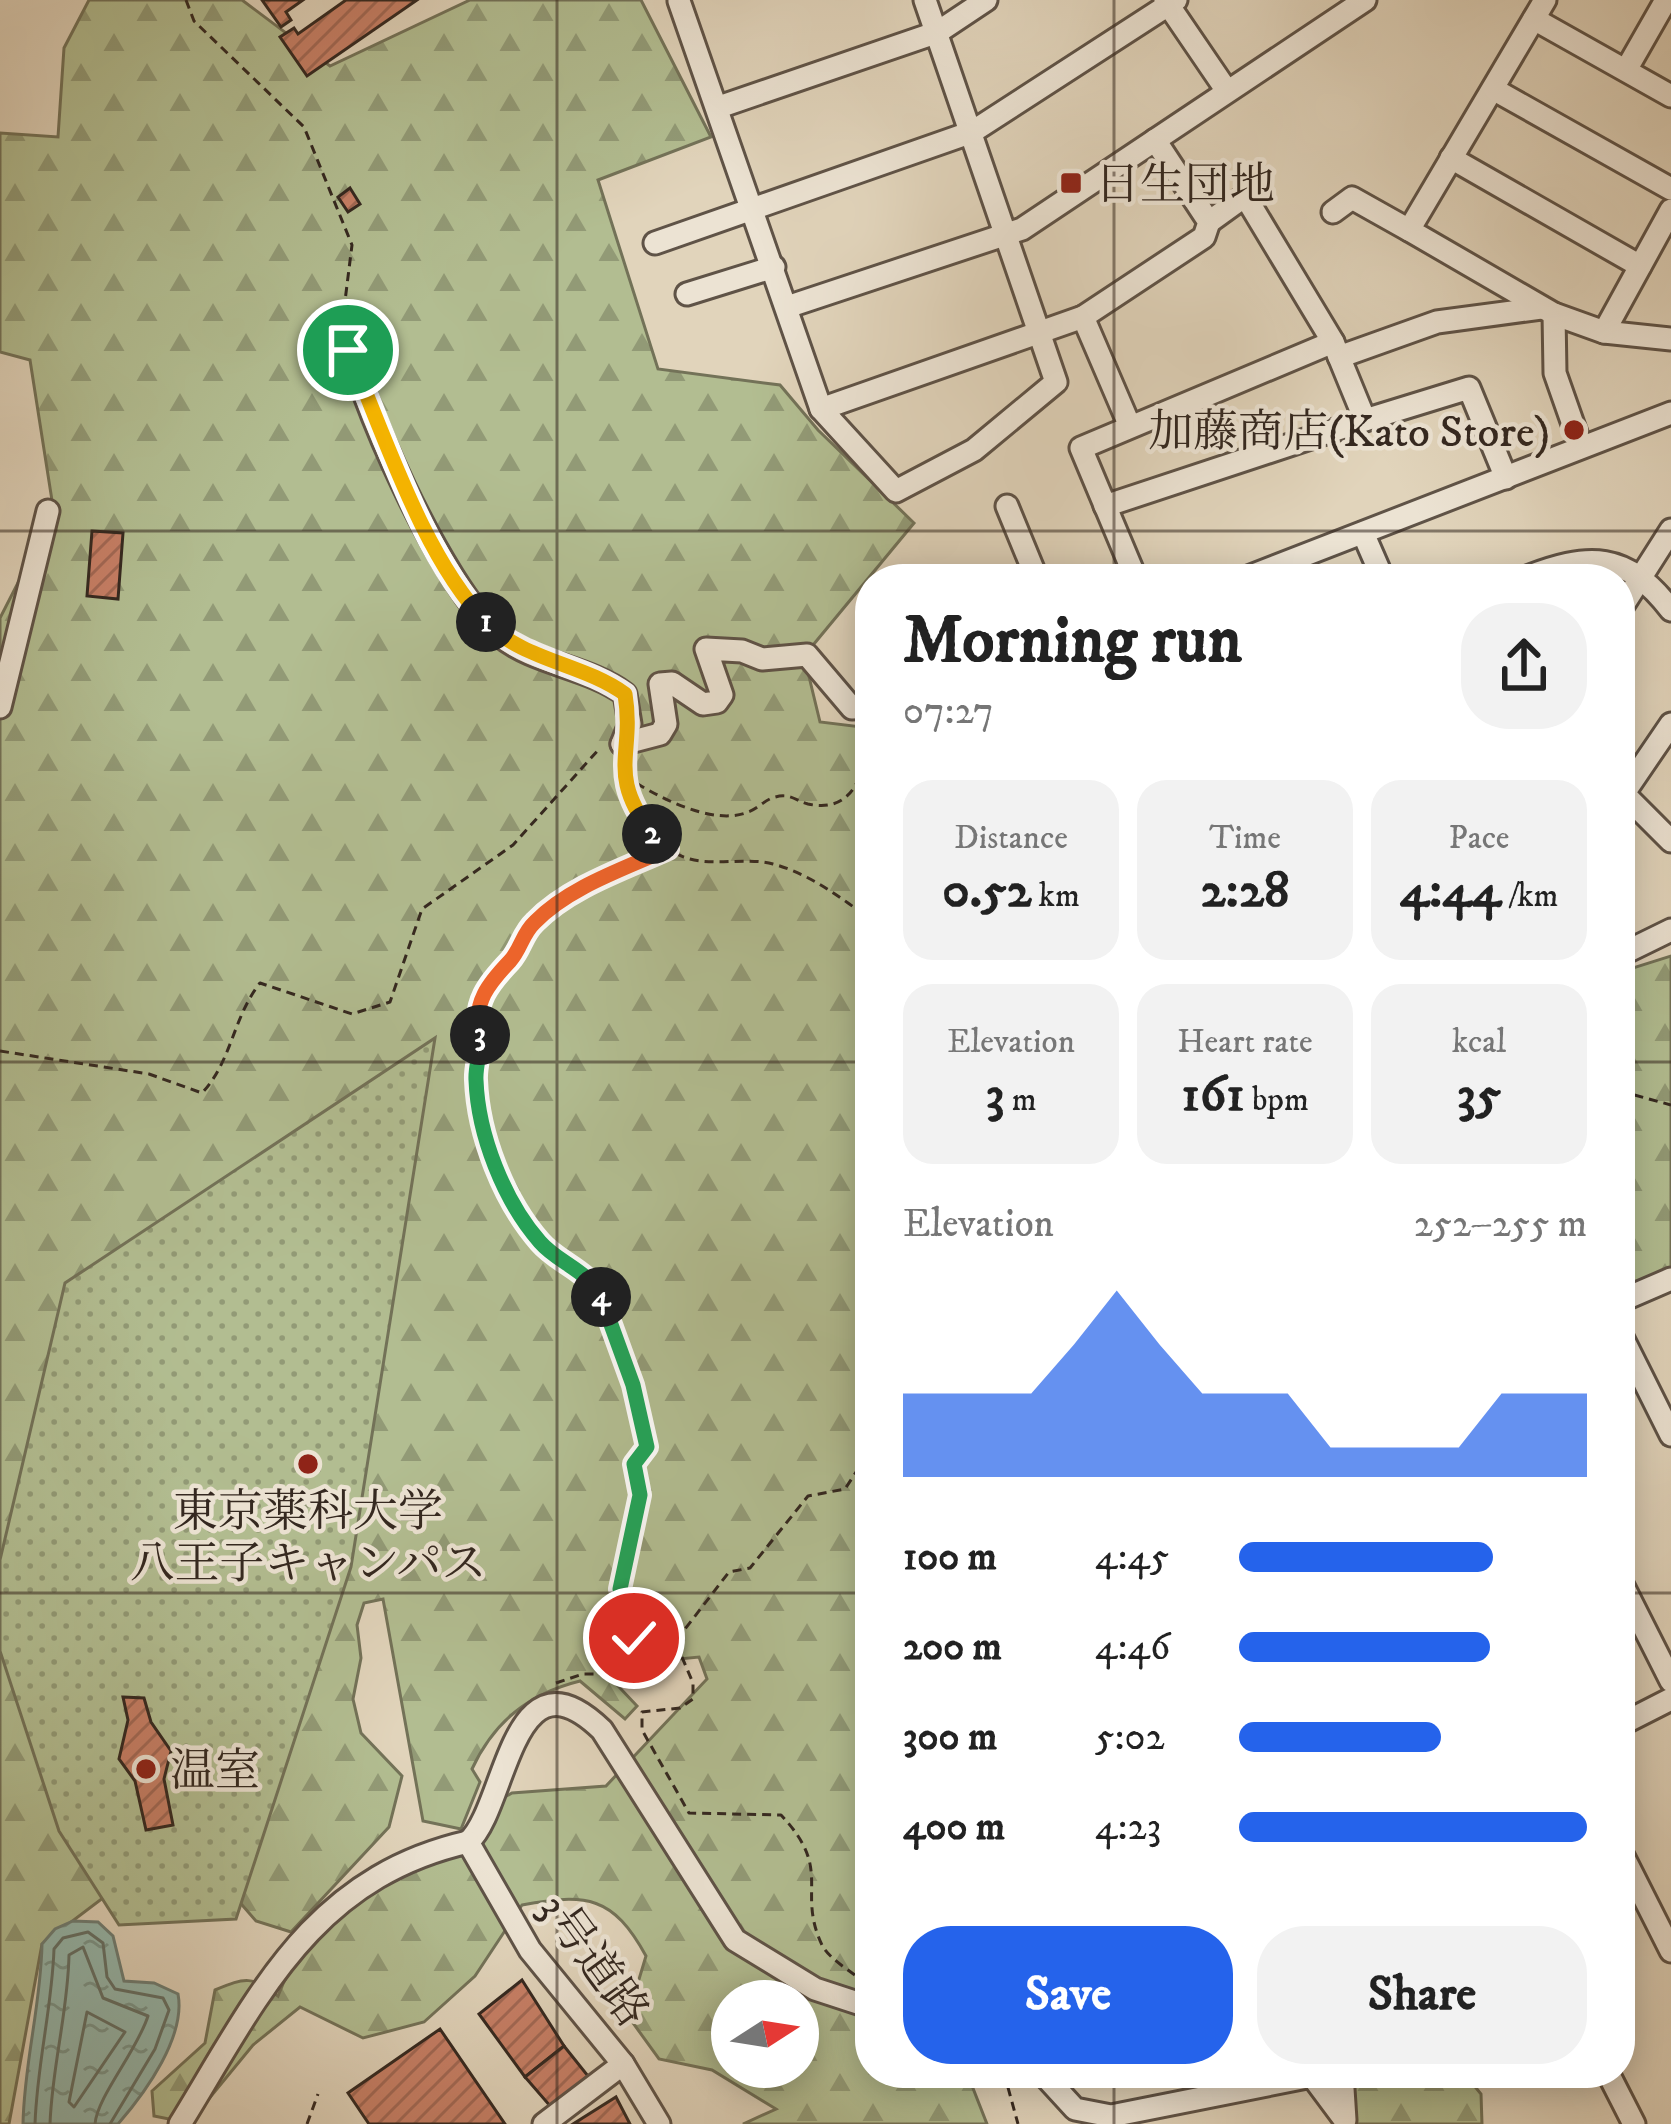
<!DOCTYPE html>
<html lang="en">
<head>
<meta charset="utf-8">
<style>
	:root { --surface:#fff; --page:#f2f2f2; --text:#222; --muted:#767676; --accent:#2563eb }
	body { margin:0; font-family:"IM FELL DW Pica","Noto Serif JP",serif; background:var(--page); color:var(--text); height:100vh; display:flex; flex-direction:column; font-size:45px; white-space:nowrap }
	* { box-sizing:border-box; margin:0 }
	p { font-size:39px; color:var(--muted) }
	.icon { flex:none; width:66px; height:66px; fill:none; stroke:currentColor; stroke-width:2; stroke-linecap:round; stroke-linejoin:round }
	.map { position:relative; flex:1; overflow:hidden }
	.drawer { position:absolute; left:855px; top:564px; width:780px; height:1524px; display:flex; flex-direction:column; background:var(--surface); border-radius:48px; box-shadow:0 6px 30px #0003 }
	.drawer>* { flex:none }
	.needle { width:78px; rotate:78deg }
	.controls { position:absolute; left:711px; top:1980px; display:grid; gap:24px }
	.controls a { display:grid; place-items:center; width:108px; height:108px; border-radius:50%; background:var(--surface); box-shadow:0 6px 30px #0003; font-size:60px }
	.pin { position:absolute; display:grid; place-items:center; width:102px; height:102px; color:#fff; margin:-51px; border:6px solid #fff; border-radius:50%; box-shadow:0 3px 12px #0007 }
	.km { position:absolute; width:60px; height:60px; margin:-30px; border-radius:50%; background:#222; color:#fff; font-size:33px; line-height:60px; text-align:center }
	.round { display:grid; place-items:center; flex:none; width:126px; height:126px; border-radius:48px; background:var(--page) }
	.head { display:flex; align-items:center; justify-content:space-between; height:204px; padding:0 48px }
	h1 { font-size:66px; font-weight:700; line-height:90px }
	.stats { display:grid; grid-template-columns:repeat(3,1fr); gap:18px; height:204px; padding:12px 48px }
	.stats div { display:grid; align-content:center; border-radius:30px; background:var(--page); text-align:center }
	.stats b { font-size:51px; font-weight:700 }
	.stats small { font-size:33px; font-weight:400 }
	.stats p { font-size:33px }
	.chart { height:336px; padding:24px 48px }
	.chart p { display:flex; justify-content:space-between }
	.chart svg { width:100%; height:216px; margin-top:12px; fill:var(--accent); opacity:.7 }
	.action { display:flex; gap:24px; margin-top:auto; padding:24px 48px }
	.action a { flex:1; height:138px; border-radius:48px; background:var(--accent); color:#fff; font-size:48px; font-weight:700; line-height:138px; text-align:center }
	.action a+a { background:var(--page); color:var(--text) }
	ul { padding:0 48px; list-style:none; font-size:39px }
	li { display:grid; grid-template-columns:192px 144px 1fr; align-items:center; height:90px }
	li i { height:30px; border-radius:15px; background:var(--accent) }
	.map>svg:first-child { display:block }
	.forest { fill:url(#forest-firs); stroke:#737258; stroke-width:3; fill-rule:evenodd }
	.garden { fill:url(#garden-dots); stroke:#737258; stroke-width:3 }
	.water { fill:url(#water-ripples); stroke:#6e7e75; stroke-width:3 }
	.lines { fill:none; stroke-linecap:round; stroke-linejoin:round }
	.shore { stroke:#647066; stroke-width:3 }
	.building { fill:url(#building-hatch); stroke:#342820; stroke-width:3 }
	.minor-casing { stroke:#5f5347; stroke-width:27 }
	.path { stroke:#342820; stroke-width:3; stroke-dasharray:9 6; stroke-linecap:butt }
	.minor { stroke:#ece3d3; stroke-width:21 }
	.split-1-casing { stroke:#fff; stroke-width:24 }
	.split-2-casing { stroke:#fff; stroke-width:24 }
	.split-3-casing { stroke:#fff; stroke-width:24 }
	.split-4-casing { stroke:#fff; stroke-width:24 }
	.split-5-casing { stroke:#fff; stroke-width:24 }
	.split-1 { stroke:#f5b400; stroke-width:15 }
	.split-2 { stroke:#f5b400; stroke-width:15 }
	.split-3 { stroke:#f0652b; stroke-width:15 }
	.split-4 { stroke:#22a559; stroke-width:15 }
	.split-5 { stroke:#22a559; stroke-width:15 }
	.grid { fill:none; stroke:#342820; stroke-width:3; stroke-opacity:0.55 }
	.poi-dot { fill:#8f2418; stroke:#ece3d3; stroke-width:4.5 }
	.labels { text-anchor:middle; stroke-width:9; stroke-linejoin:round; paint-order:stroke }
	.poi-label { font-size:45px; fill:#342820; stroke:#ece3d3; text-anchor:start }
	.street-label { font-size:45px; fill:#342820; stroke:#ece3d3 }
</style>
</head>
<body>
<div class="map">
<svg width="1671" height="2124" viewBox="0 0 1671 2124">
	<defs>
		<pattern id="forest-firs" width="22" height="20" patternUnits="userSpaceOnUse" patternTransform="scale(3)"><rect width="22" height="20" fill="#b2bd91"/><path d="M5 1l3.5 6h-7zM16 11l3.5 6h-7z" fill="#929a76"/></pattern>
		<pattern id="garden-dots" width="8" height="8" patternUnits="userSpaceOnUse" patternTransform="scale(3)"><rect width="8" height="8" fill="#b2bd91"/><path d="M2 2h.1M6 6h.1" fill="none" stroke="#929a76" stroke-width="1.8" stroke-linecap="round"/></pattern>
		<pattern id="water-ripples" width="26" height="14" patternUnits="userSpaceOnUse" patternTransform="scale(3)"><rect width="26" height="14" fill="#95b8ad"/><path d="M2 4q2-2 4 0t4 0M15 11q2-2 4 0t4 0" fill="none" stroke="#7a968c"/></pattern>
		<pattern id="building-hatch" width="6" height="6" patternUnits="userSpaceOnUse" patternTransform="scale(3)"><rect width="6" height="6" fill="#c77f66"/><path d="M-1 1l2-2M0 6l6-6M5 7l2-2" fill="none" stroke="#a26854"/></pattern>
	</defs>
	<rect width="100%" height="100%" fill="#e1d4bb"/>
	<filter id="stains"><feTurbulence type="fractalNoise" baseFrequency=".00167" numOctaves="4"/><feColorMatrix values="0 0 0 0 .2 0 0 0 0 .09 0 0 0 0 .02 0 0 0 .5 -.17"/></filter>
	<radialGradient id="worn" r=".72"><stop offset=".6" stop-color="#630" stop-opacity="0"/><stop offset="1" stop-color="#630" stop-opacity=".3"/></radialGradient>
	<g class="forest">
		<path d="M 89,0 L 242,0 L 330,66 L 470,0 L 641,0 L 711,137 L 598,180 L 658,369 L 780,385 L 818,430 L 914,523 L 804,656 L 820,722 L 870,728 L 870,1872 L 859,1879 L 862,1943 L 870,1967 L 870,2073 L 967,2073 L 987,2124 L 743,2124 L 776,2109 L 712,2070 L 659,2059 L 628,2016 L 646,1956 C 613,1896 587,1893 522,1905 L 475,1976 L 424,2022 L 363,2038 L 300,2007 L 253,2045 L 189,2123 L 154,2116 L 152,2091 L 205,2043 L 215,1990 C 246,1977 252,1976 278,1996 C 312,1905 401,1879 482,1841 L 501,1799 L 512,1793 L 606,1786 L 707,1679 L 699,1657 L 658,1661 L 602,1624 L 587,1638 L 603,1670 L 637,1706 L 625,1719 L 580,1681 C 528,1694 494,1722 472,1769 L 480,1782 L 461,1829 L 423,1821 L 383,1599 L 364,1603 L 357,1625 L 361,1658 L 353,1699 L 361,1733 L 402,1776 L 389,1827 L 291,1932 L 256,1921 L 223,1883 L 157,1857 L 42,1944 L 9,2124 L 0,2124 L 0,618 L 27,565 L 56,526 L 30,360 L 0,352 L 0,133 L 58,137 L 64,48 ZM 732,2001 L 798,2001 L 798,2067 L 732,2067 Z"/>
		<path d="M 1671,956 L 1671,1269 L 1620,1288 L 1620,972 Z"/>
		<path d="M 1340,2073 L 1464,2073 L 1481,2094 L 1482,2124 L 1355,2124 Z"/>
	</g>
	<path class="garden" d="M 435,1038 L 351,1567 L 236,1919 L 119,1925 L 59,1831 L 0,1651 L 0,1560 L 65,1283 Z"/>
	<path class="water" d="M 73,1921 L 98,1922 L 113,1936 L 124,1981 L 154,1983 L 178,1994 C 186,2036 146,2092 118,2124 L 23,2124 C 24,2063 41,2005 42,1944 L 55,1929 Z"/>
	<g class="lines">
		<g class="shore">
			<path d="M 87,2012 L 125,2032 L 74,2107 L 69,2102 Z"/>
			<path d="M 35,2124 C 37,2064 52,2008 54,1949 L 63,1938 L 88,1932 L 103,1943 L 107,1977 L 115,1989 L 163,1998 L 169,2010 L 155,2049 L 110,2124"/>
			<path d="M 50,2124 C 52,2066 68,2012 69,1955 L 83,1947 L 103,1998 L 148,2016 C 137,2051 97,2097 95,2124"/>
		</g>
	</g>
	<g class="building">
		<path d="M 262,0 L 303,0 L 286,12 L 291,20 L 281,27 Z"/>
		<path d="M 346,0 L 417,0 L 307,76 L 280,37 L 294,28 L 298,34 Z"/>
		<path d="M 350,188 L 360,204 L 348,212 L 338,197 Z"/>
		<path d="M 92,531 L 123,533 L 118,599 L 87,596 Z"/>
		<path d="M 123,1697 L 144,1698 L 151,1722 L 171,1751 L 164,1779 L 173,1825 L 146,1830 L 135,1781 L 119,1759 L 128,1720 Z"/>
		<path d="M 522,1980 L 564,2046 L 525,2077 L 479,2014 Z"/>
		<path d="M 440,2029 L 505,2124 L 369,2124 L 348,2093 Z"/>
		<path d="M 564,2046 L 588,2076 L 551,2107 L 525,2077 Z"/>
		<path d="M 616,2097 L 630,2124 L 573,2124 Z"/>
	</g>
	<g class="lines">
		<g class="minor-casing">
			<g id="minor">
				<path d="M 1165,0 L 1227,91"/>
				<path d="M 1545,0 L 1409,230 L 1554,314 L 1604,332 L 1671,339"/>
				<path d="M 679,1 L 821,409 L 896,491 L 974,450 L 1056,382 L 925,0"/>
				<path d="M 1534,19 L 1671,96"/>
				<path d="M 1626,70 L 1666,0"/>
				<path d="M 1493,89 L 1671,189"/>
				<path d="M 719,107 L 938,32 L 986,0"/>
				<path d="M 1451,158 L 1640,266"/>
				<path d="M 1333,212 L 1352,198 L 1409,230"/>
				<path d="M 1209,222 L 1245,196 L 1333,342 L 1365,420 L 1469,388 L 1506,478"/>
				<path d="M 655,243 L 972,132 L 1176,0"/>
				<path d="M 687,294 L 774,267"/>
				<path d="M 787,307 L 1022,229 L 1365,0"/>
				<path d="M 1554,314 L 1555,373 L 1581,447"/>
				<path d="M 1083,317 L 1129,424"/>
				<path d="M 343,321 C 355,394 443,588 499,635 C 535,665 587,666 625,694 L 630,724 L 622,744"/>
				<path d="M 1604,332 L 1671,210"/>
				<path d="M 1339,357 L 1437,322 L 1541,308"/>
				<path d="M 821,409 L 1083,317 L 1204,237 L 1209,222 L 1155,140"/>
				<path d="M 1007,506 L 1037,579"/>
				<path d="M 1105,506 L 1365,420"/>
				<path d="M 1363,533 L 1383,579"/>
				<path d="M 1136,579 L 1081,448 L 1333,342"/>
				<path d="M 1243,579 L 1671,413"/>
				<path d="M 1522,579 C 1590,552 1626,552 1671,610"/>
				<path d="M 1620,610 L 1671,530"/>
				<path d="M 0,707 L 48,511"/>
				<path d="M 622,744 L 660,734 L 666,724 L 660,684 L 672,683 L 703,704 L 717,702 L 722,695 L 706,649 L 742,651 L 762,659 L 807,655 L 852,708 L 870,707"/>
				<path d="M 1620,790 L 1671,841"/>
				<path d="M 1624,793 L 1671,724"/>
				<path d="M 1620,955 L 1671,930"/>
				<path d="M 1620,1301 L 1671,1279"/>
				<path d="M 1620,1333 L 1671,1435"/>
				<path d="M 1620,1580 L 1671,1681"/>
				<path d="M 1620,1725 L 1671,1699"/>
				<path d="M 468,1842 C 507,1808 511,1642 602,1730 L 735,1940 L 815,1989 L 870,2007"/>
				<path d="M 468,1842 L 530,1950 L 623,2064 L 659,2124"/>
				<path d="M 1620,1850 L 1671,1951"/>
				<path d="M 1042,2073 L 1075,2109 L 1111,2116 L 1312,2076 L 1344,2119"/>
				<path d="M 1342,2073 L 1345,2120"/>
				<path d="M 1608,2073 L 1634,2124"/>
				<path d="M 180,2124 C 258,1997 311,1878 468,1842"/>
				<path d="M 544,2124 L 623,2064"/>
			</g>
		</g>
		<g class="path">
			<path d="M 186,0 L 194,21 L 304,127 L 352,245 L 345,301"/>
			<path d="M 622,768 C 626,806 650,848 690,859 C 717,866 747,857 773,864 C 810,874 840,897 870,919"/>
			<path d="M 624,775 C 653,795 712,827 748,812 C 757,809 764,801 772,798 C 789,792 794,800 808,804 C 855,814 863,772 870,739"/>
			<path d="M 667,849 L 539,917 L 522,935 L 516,956 L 489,981 L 476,1017 L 482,1041 L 475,1075 L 480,1121 L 517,1216 L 549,1253 L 598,1289 L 633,1385 L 647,1447 L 634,1464 L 640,1495 L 619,1589 L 634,1638 L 675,1642"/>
			<path d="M 0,1051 L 149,1074 L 202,1093 C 232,1061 233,1017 260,983 L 352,1014 L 390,1002 L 422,909 L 513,845 L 600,748"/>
			<path d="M 1620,1091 L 1671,1105"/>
			<path d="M 676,1643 L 693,1683 L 693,1699 L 680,1708 L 642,1712 L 642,1730 L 689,1813 L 781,1815 C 834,1871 796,1890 822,1945 C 829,1959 852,1972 864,1982"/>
			<path d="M 556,1683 L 583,1674 L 640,1674 L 675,1642 L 729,1572 L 750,1568 L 808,1496 L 845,1489 L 860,1466 L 870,1464"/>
			<path d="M 1004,2073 L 1018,2124"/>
			<path d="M 307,2124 L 318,2094"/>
		</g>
		<use href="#minor" class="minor"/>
	</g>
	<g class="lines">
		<g class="split-1-casing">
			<path id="split-1" d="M 348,350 C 385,435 422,555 486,622"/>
		</g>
		<g class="split-2-casing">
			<path id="split-2" d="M 486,622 C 524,661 582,663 625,694 C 635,756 606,772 652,834"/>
		</g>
		<g class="split-3-casing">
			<path id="split-3" d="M 480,1035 C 472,1003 489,983 510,961 C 521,949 522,934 535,922 C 569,887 624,869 668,849 L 652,834"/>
		</g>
		<g class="split-4-casing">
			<path id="split-4" d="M 480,1035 C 482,1050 475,1065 476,1080 C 478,1135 504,1201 540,1242 C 558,1263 589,1271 601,1297"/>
		</g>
		<g class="split-5-casing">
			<path id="split-5" d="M 601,1297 L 633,1385 L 647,1447 L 634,1464 L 640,1495 L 620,1589 L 634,1638"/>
		</g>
		<use href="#split-1" class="split-1"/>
		<use href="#split-2" class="split-2"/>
		<use href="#split-3" class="split-3"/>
		<use href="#split-4" class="split-4"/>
		<use href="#split-5" class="split-5"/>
	</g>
	<path class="grid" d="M 557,0 L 557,2124M 1114,0 L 1114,579M 0,531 L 1671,531M 0,1062 L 870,1062M 1620,1062 L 1671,1062M 0,1593 L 870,1593M 1620,1593 L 1671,1593M 1114,2073 L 1114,2124"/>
	<g class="poi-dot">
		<rect x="1059" y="171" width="24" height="24" rx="6"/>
		<circle cx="1574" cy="430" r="12"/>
		<circle cx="308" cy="1464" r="12"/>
		<circle cx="146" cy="1769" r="12"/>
	</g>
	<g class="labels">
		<g class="poi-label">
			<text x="1095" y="199">日生団地</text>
			<text x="1550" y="446" text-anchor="end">加藤商店(Kato Store)</text>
			<text x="308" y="1526" text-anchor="middle">東京薬科大学<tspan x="308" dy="52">八王子キャンパス</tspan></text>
			<text x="170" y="1785">温室</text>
		</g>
		<g class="street-label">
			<text transform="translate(595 1959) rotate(54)" y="16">3号道路</text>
		</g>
	</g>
	<rect width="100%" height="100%" filter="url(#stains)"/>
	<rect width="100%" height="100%" fill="url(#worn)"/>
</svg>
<div class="controls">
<a><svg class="needle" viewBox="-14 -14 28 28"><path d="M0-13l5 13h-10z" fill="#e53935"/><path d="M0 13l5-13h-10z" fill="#767676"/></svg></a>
</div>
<div class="pin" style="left:348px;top:350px;background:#1e9e55"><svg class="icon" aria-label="arrive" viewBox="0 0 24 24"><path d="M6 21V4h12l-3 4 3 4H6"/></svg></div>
<div class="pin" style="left:634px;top:1638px;background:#d93025"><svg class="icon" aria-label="check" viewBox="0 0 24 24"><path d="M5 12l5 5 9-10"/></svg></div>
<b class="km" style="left:486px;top:622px">1</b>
<b class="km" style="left:652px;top:834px">2</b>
<b class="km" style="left:480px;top:1035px">3</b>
<b class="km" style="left:601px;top:1297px">4</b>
<section class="drawer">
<div class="head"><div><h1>Morning run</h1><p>07:27</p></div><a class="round"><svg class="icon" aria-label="share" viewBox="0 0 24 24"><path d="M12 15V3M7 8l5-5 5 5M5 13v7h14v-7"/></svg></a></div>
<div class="stats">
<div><p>Distance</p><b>0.52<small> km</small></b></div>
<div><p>Time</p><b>2:28</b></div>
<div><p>Pace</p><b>4:44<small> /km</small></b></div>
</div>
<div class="stats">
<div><p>Elevation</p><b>3<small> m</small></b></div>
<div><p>Heart rate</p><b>161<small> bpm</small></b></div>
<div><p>kcal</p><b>35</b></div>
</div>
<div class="chart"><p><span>Elevation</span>252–255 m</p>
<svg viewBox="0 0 160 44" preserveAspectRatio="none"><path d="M0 44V27L10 27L20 27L30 27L40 17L50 6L60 17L70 27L80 27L90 27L100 38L110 38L120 38L130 38L140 27L150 27L160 27V44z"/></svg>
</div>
<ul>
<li><b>100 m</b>4:45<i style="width:73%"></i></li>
<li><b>200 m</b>4:46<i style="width:72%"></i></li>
<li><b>300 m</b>5:02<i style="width:58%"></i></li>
<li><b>400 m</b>4:23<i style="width:100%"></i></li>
</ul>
<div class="action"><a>Save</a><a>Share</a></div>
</section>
</div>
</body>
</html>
